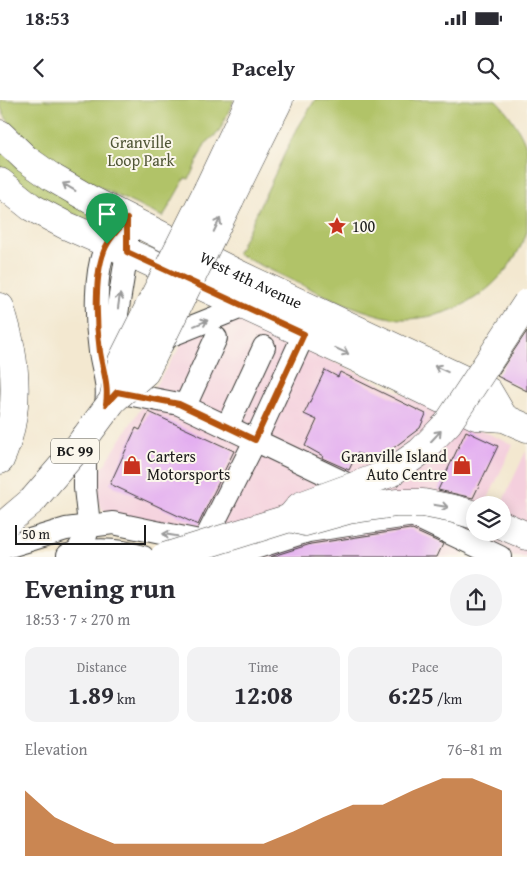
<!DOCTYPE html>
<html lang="en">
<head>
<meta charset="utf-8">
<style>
	:root { --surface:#fff; --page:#f2f2f3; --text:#2b2b33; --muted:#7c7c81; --accent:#b45309 }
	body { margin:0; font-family:"Gentium Book Plus",serif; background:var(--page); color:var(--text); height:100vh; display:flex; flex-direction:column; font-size:19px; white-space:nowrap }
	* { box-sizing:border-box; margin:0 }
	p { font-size:16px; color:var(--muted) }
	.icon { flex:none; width:28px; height:28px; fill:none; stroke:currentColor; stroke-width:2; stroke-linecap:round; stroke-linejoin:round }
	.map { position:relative; height:457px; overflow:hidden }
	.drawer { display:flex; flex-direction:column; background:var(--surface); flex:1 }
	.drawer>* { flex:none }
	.controls { position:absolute; left:466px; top:396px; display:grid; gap:10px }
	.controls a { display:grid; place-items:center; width:45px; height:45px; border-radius:50%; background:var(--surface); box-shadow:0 2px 12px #0003; font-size:25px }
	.scale { position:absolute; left:15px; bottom:12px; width:131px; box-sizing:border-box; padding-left:5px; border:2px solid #1c1c1c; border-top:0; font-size:14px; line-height:18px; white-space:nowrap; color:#1c1c1c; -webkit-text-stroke:4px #fbf7ec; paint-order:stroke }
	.pin { position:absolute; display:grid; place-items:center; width:42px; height:42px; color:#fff; margin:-51px -21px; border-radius:50% 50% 50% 0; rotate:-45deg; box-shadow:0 0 5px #0007 }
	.pin .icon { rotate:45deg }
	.round { display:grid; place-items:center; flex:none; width:52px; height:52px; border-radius:26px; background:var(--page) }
	.overview { display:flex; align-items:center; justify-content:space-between; height:85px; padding:0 25px }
	h1 { font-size:28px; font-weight:600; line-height:38px }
	.stats { display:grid; grid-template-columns:repeat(3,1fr); gap:8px; height:85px; padding:5px 25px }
	.stats div { display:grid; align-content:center; border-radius:12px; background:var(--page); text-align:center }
	.stats b { font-size:25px; font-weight:600 }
	.stats small { font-size:14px; font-weight:400 }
	.stats p { font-size:14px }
	.chart { height:140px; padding:10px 25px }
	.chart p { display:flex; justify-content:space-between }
	.chart svg { width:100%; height:90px; margin-top:5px; fill:var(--accent); opacity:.7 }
	.status { display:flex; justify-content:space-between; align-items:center; height:35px; padding:0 25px; background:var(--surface); direction:ltr }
	.status svg { height:14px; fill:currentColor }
	header { display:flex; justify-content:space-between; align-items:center; height:65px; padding:0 25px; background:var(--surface); font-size:22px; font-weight:600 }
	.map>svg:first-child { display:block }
	.built { fill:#f4cfdd }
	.green { fill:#b1c367; stroke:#667042 }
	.building { fill:#e3adf0 }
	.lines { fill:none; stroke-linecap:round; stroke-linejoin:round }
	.minor-casing { stroke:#3c3b37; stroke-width:24 }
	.major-casing { stroke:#3c3b37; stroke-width:29 }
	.highway-casing { stroke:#3c3b37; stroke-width:29 }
	.minor { stroke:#fff; stroke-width:22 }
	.major { stroke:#fff; stroke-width:28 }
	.highway { stroke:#fff; stroke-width:28 }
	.highway-bridge-casing { stroke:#3c3b37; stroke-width:29; stroke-linecap:butt }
	.highway-bridge { stroke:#fff; stroke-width:28 }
	.oneway { stroke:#999 }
	.route-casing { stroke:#fff; stroke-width:10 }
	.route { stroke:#b45309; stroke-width:6 }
	.labels { text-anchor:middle; stroke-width:4; stroke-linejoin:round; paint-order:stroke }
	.shield { fill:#fbf7ec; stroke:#5f5e5a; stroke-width:1 }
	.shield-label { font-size:15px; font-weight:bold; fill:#1c1c1c }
	.park-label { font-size:16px; fill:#505636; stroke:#fbf7ec }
	.poi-label { font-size:16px; fill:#1c1c1c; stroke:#fbf7ec; text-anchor:start }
	.street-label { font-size:16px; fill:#1c1c1c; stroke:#fbf7ec }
</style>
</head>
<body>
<div class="status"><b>18:53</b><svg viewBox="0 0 49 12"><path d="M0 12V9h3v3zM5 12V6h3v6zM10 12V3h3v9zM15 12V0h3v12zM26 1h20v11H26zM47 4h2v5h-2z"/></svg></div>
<header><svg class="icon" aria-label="back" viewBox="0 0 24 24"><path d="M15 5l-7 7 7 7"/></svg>Pacely<svg class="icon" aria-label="search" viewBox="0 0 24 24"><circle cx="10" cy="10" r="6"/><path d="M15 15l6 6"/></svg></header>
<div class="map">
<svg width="527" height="457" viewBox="0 0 527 457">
	<rect width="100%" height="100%" fill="#fbf7ec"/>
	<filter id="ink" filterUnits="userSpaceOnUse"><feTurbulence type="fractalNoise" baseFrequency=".02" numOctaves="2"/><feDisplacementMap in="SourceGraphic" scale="10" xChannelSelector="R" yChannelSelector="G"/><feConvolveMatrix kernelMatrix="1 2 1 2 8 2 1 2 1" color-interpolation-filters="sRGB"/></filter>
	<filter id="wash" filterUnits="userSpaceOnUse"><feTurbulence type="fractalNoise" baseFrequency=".0096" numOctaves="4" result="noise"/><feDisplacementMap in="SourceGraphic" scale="20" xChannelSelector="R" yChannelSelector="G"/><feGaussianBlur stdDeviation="1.12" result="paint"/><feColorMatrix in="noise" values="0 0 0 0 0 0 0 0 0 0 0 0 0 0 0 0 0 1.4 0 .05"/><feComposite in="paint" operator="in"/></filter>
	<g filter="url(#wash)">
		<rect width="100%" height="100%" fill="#f3e8d0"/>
		<g class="built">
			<path d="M 237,217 L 513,345 L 485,405 L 475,405 L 475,426 L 461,457 L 244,457 L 112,416 L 103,410 L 98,402 L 94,381 L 189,233 Z"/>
			<path d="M 526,351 L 527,457 L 514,457 L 484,443 L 488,433 L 502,432 L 502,405 L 501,405 Z"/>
		</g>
		<g class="green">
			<path d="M 0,0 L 234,0 L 219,32 L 205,44 L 189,79 L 185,78 L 163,117 C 114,94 65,74 24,37 C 13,26 0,16 0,0 Z"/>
			<path d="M 315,0 L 496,0 C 507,10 525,36 527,51 C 527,62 527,74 527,85 C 527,100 527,117 527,131 C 525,140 520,148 516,155 C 492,196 449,219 403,219 C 389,219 375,214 362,210 C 319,195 278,173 237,154 L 294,34 Z"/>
			<path d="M 0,51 L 87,111 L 98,124 L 98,125 L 51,104 L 5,72 L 0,67 Z"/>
		</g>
		<g id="blocks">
			<g class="building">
				<path d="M 527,231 L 527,291 L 497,276 Z"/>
				<path d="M 325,270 L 338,277 L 340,272 L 426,314 L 420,328 L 376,361 L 357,353 L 349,370 L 322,358 L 323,356 L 305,346 L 317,320 L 304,314 Z"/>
				<path d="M 149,312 L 234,351 L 198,425 L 110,384 L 136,328 L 140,330 Z"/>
				<path d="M 466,331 L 498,346 L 473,398 L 438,390 Z"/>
				<path d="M 410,429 L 443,444 L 437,457 L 270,457 L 311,444 Z"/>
			</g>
		</g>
	</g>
	<g filter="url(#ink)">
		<use href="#blocks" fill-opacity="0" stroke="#3c3b37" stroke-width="1"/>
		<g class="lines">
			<g class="minor-casing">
				<g id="minor">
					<path d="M 156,249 L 169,236 L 244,206"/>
					<path d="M 123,265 L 117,214 L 127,152 L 127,136"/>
					<path d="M 117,292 L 179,304 L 500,457"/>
					<path d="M 106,304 C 109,285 103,271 100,252 C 96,224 93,167 108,143 C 113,134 121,127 127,119"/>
					<path d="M 185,306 L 216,238"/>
					<path d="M 227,327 L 264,247"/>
					<path d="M 204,442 L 255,341 L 304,234"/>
					<path d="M 0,449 L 66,429 L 113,423 L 204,442 L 235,457"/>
					<path d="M 76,453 L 85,439 L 89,425 L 85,388 L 85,366 L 83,336"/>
					<path d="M 68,455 C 93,448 118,449 143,457"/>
					<path d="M 233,455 L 308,431 L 414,415"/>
				</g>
			</g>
			<g class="major-casing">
				<g id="major">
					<path id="s1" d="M 0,34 L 26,59 L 53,78 L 91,100 L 238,174 L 488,291 L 504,318"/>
					<path d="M 0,82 L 31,107 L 65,125 L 143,159 L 359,259 L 476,316 L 504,318 L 527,328"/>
				</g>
			</g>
			<g class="highway-casing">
				<g id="highway">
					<path d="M 208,89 L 250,0"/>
					<path d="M 230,99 L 279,0"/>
					<path d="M 0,207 C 17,258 22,311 0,360"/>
					<path d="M 502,425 L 527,436"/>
					<path d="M 0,428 L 33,400"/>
				</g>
			</g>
			<use href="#minor" class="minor"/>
			<use href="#major" class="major"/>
			<use href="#highway" class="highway"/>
			<g class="highway-bridge-casing">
				<g id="highway-bridge">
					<path d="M 113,300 L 122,261 L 208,89"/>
					<path d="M 33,400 L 75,351 L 113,300 L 145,272 L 230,99"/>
					<path d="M 290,418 L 300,406 L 390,373 L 420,352 L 448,323 L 527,203"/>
					<path d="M 164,457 L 290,418 L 305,422 L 348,410 L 396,403 L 423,403 L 454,409 L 475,415"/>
				</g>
			</g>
			<use href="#highway-bridge" class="highway-bridge"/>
		</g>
		<defs><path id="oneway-shaft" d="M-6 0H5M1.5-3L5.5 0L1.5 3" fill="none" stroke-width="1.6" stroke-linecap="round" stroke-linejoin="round" transform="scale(1.25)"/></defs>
		<g class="oneway">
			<use href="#oneway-shaft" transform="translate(69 87) rotate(-149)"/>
			<use href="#oneway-shaft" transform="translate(217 125) rotate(-64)"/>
			<use href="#oneway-shaft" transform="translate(119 201) rotate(-82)"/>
			<use href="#oneway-shaft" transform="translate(201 223) rotate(-22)"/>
			<use href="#oneway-shaft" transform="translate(342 251) rotate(25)"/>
			<use href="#oneway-shaft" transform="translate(441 269) rotate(-155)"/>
			<use href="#oneway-shaft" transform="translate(436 336) rotate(-47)"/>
			<use href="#oneway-shaft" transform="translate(441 406) rotate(10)"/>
			<use href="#oneway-shaft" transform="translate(170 435) rotate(-170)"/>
		</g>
	</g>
	<g class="lines" filter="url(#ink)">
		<g class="route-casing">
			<path id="route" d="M 127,119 L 127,152 L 304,234 L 255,340 L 179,304 L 117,292 L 106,304 C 109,285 103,271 100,252 C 96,224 93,167 108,143 C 113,134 121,127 127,119 Z"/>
		</g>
		<use href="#route" class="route"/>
	</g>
	<defs>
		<g id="sight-bare" transform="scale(1.5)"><path d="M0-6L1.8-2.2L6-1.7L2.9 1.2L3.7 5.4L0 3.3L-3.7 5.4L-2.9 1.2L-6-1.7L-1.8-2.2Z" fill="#c8321e" stroke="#fbf7ec" stroke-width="2.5" paint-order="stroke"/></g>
		<g id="shop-bare" transform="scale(1.5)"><path d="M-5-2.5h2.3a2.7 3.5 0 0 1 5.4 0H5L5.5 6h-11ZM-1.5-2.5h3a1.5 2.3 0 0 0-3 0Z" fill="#c8321e" stroke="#fbf7ec" stroke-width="2.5" paint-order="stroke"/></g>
	</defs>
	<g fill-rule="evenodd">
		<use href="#sight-bare" x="337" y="126"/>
		<use href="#shop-bare" x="132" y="365"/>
		<use href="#shop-bare" x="462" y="365"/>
	</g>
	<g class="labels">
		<rect class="shield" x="51" y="338.5" width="48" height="25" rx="4"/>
		<g class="shield-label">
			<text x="75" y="356">BC 99</text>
		</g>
		<g class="park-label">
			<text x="141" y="48">Granville<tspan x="141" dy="18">Loop Park</tspan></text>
		</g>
		<g class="poi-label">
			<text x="352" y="132">100</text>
			<text x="147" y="362">Carters<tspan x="147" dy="18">Motorsports</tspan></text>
			<text x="447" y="362" text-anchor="end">Granville Island<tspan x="447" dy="18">Auto Centre</tspan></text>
		</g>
		<g class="street-label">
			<text dy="6" stroke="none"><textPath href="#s1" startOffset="292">West 4th Avenue</textPath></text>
		</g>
	</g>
</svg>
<div class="controls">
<a><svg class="icon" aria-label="layers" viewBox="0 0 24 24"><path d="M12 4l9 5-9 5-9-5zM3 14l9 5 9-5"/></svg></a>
</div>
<div class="scale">50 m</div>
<div class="pin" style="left:107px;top:144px;background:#1e9e55"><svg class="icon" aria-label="arrive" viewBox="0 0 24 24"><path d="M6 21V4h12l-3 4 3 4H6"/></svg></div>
</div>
<section class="drawer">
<div class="overview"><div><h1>Evening run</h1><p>18:53 · 7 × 270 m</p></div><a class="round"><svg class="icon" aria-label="share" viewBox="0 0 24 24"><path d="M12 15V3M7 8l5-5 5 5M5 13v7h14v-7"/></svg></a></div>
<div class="stats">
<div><p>Distance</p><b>1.89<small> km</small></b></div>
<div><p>Time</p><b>12:08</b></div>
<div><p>Pace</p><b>6:25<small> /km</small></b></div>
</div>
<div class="chart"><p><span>Elevation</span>76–81 m</p>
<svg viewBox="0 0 160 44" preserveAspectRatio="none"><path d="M0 44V12L10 25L20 32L30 38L40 38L50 38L60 38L70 38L80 38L90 32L100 25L110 19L120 19L130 12L140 6L150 6L160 12V44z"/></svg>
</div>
</section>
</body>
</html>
